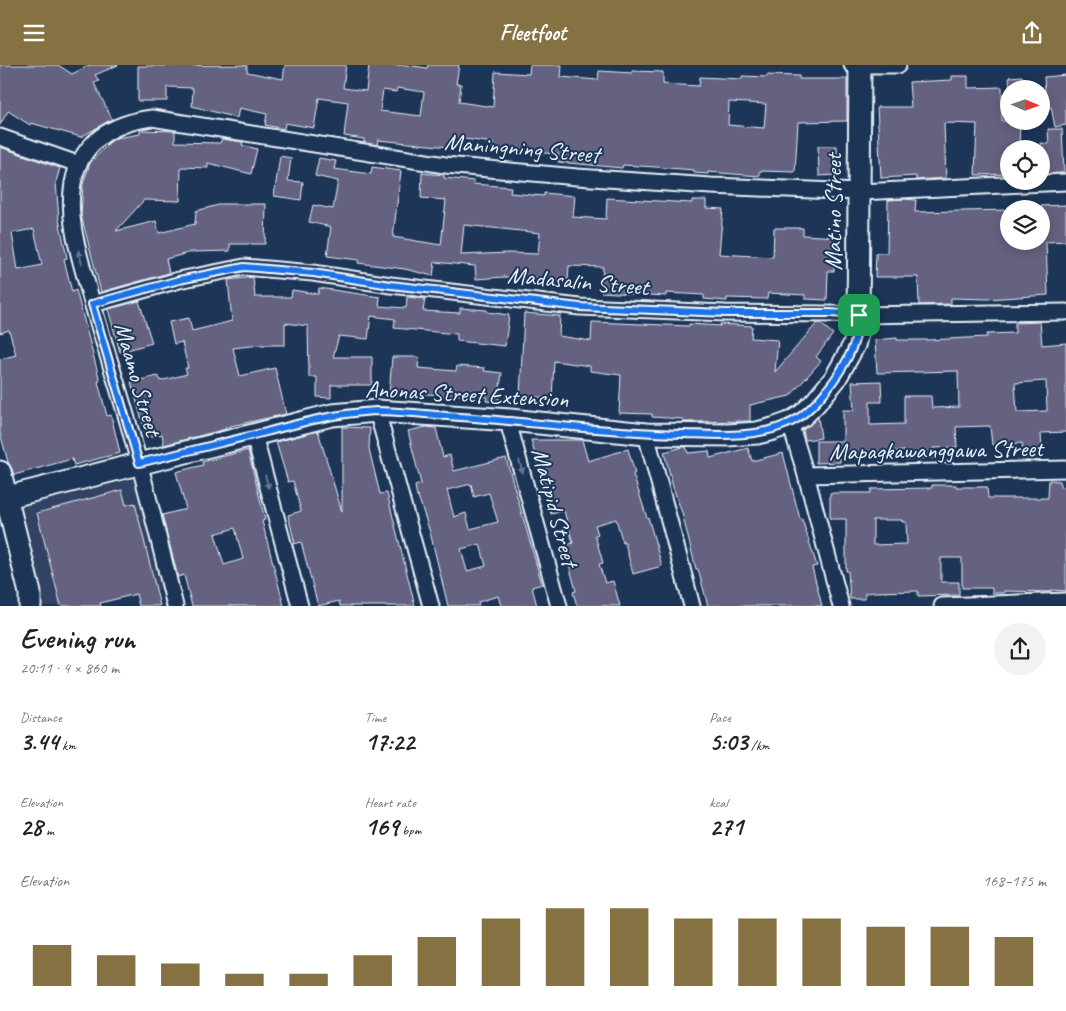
<!DOCTYPE html>
<html lang="en">
<head>
<meta charset="utf-8">
<style>
	:root { --surface:#fff; --page:#f2f2f2; --text:#222; --muted:#767676; --accent:#857141 }
	body { margin:0; font-family:Caveat,sans-serif; background:var(--page); color:var(--text); height:100vh; display:flex; flex-direction:column; font-size:19px; white-space:nowrap }
	* { box-sizing:border-box; margin:0 }
	p { font-size:16px; color:var(--muted) }
	.icon { flex:none; width:28px; height:28px; fill:none; stroke:currentColor; stroke-width:2; stroke-linecap:round; stroke-linejoin:round }
	.map { position:relative; height:541px; overflow:hidden }
	.panel { display:flex; flex-direction:column; background:var(--surface); flex:1 }
	.panel>* { flex:none }
	.needle { width:32px; rotate:92deg }
	.controls { position:absolute; left:1000px; top:15px; display:grid; gap:10px }
	.controls a { display:grid; place-items:center; width:50px; height:50px; border-radius:50%; background:var(--surface); box-shadow:0 2px 12px #0003; font-size:25px }
	.pin { position:absolute; display:grid; place-items:center; width:42px; height:42px; color:#fff; margin:-21px; border-radius:10px; box-shadow:0 2px 8px #0006 }
	.round { display:grid; place-items:center; flex:none; width:52px; height:52px; border-radius:26px; background:var(--page) }
	.overview { display:flex; align-items:center; justify-content:space-between; height:85px; padding:0 20px }
	h1 { font-size:28px; font-weight:800; line-height:38px }
	.metrics { display:grid; grid-template-columns:repeat(3,1fr); gap:8px; height:85px; padding:5px 20px }
	.metrics div { display:grid; align-content:center }
	.metrics b { font-size:25px; font-weight:800 }
	.metrics small { font-size:14px; font-weight:400 }
	.metrics p { font-size:14px }
	.chart { height:140px; padding:10px 20px }
	.chart p { display:flex; justify-content:space-between }
	.chart svg { width:100%; height:90px; margin-top:5px; stroke:var(--accent); stroke-width:6 }
	header { display:flex; justify-content:space-between; align-items:center; height:65px; padding:0 20px; background:var(--accent); color:#fff; font-size:22px; font-weight:800 }
	.map>svg:first-child { display:block }
	.built { fill:#334264 }
	.building { fill:#656281; stroke:#e8f1f8; fill-rule:evenodd }
	.lines { fill:none; stroke-linecap:round; stroke-linejoin:round }
	.street-casing { stroke:#e8f1f8; stroke-width:19 }
	.secondary-casing { stroke:#e8f1f8; stroke-width:25 }
	.street { stroke:#1d3557; stroke-width:15 }
	.secondary { stroke:#1d3557; stroke-width:21 }
	.oneway { fill:#64778f }
	.route-casing { stroke:#fff; stroke-width:10 }
	.route { stroke:#1a73e8; stroke-width:6 }
	.labels { text-anchor:middle; stroke-width:4; stroke-linejoin:round; paint-order:stroke }
	.street-label { font-size:24px; fill:#e8f1f8; stroke:#1d3557 }
</style>
</head>
<body>
<header><svg class="icon" aria-label="menu" viewBox="0 0 24 24"><path d="M4 6h16M4 12h16M4 18h16"/></svg>Fleetfoot<svg class="icon" aria-label="share" viewBox="0 0 24 24"><path d="M12 15V3M7 8l5-5 5 5M5 13v7h14v-7"/></svg></header>
<div class="map">
<svg width="1066" height="541" viewBox="0 0 1066 541">
	<rect width="100%" height="100%" fill="#1d3557"/>
	<filter id="ink" filterUnits="userSpaceOnUse"><feTurbulence type="fractalNoise" baseFrequency=".02" numOctaves="2"/><feDisplacementMap in="SourceGraphic" scale="10" xChannelSelector="R" yChannelSelector="G"/><feConvolveMatrix kernelMatrix="1 2 1 2 8 2 1 2 1" color-interpolation-filters="sRGB"/></filter>
	<g filter="url(#ink)">
		<path class="built" d="M 134,414 L 162,524 L 90,541 L 42,541 L 16,442 Z"/>
		<g class="building">
			<path d="M 0,0 L 58,0 L 72,9 L 90,0 L 118,0 L 95,10 L 99,16 L 94,18 L 112,54 L 81,72 L 31,58 L 30,60 L 8,46 L 0,60 Z"/>
			<path d="M 247,0 L 247,7 L 283,14 L 285,0 L 346,0 L 343,23 L 366,26 L 369,0 L 407,0 L 427,3 L 428,0 L 459,0 L 456,19 L 461,19 L 459,37 L 493,42 L 495,7 L 529,9 L 530,0 L 562,0 L 561,12 L 598,15 L 599,6 L 632,8 L 632,6 L 663,7 L 663,19 L 699,21 L 700,12 L 742,14 L 742,11 L 767,12 L 767,10 L 799,11 L 799,14 L 847,14 L 847,56 L 798,57 L 795,107 L 760,106 L 760,111 L 708,107 L 708,109 L 694,108 L 694,105 L 656,102 L 623,100 L 622,103 L 558,97 L 558,89 L 492,84 L 493,78 L 451,72 L 449,82 L 378,75 L 377,80 L 364,78 L 364,74 L 344,71 L 348,37 L 319,33 L 314,63 L 285,58 L 284,64 L 265,60 L 267,49 L 239,43 L 237,53 L 192,41 L 193,23 L 167,22 L 167,36 L 138,36 L 138,1 ZM 397,23 L 424,27 L 421,51 L 380,46 L 383,25 L 396,27 ZM 729,37 L 766,39 L 764,63 L 728,60 Z"/>
			<path d="M 1066,10 L 1066,60 L 1055,62 L 1051,42 L 1046,43 L 1044,12 Z"/>
			<path d="M 952,11 L 968,11 L 968,23 L 1002,22 L 1002,56 L 1020,56 L 1019,84 L 1009,84 L 1009,109 L 975,110 L 977,59 L 944,58 L 946,113 L 916,115 L 916,111 L 881,113 L 877,42 L 911,42 L 909,17 L 952,15 Z"/>
			<path d="M 1022,11 L 1023,24 L 1010,24 L 1009,12 Z"/>
			<path d="M 1048,64 L 1062,64 L 1064,108 L 1041,109 L 1041,78 L 1049,79 Z"/>
			<path d="M 140,65 L 175,66 L 175,77 L 220,78 L 222,74 L 243,77 L 242,80 L 257,84 L 251,109 L 208,98 L 208,103 L 181,102 L 180,136 L 144,135 L 116,166 L 156,156 L 159,168 L 195,159 L 196,146 L 222,139 L 266,139 L 265,179 L 230,179 L 230,186 L 192,187 L 166,194 L 169,208 L 101,227 L 81,150 L 83,119 L 90,98 L 110,77 L 116,73 L 140,69 Z"/>
			<path d="M 818,81 L 837,81 L 838,110 L 819,111 Z"/>
			<path d="M 0,82 L 60,103 L 56,117 L 59,154 L 67,193 L 64,194 L 72,227 L 76,225 L 84,255 L 100,316 L 98,317 L 107,351 L 111,350 L 120,388 L 74,400 L 72,394 L 14,410 L 12,404 L 8,397 L 0,368 L 0,294 L 16,290 L 9,265 L 0,268 ZM 34,164 L 42,200 L 18,205 L 12,168 Z"/>
			<path d="M 280,91 L 291,93 L 288,116 L 303,117 L 301,135 L 274,131 Z"/>
			<path d="M 319,93 L 336,96 L 334,104 L 371,109 L 372,102 L 401,106 L 393,172 L 441,180 L 446,135 L 421,133 L 422,108 L 444,110 L 444,113 L 474,116 L 473,119 L 511,122 L 510,128 L 544,131 L 544,128 L 575,131 L 573,152 L 606,154 L 607,133 L 692,138 L 692,135 L 706,135 L 706,143 L 723,144 L 719,189 L 773,192 L 774,163 L 803,163 L 803,170 L 838,172 L 838,185 L 834,184 L 834,206 L 828,206 L 827,235 L 805,234 L 805,230 L 768,228 L 767,234 L 727,233 L 727,236 L 704,234 L 704,230 L 666,228 L 666,231 L 601,227 L 603,202 L 569,201 L 568,217 L 536,215 L 536,213 L 504,212 L 476,214 L 475,201 L 435,197 L 433,211 L 405,204 L 358,198 L 359,195 L 327,191 L 331,162 L 309,157 L 313,140 L 333,144 L 338,116 L 315,111 ZM 464,160 L 540,168 L 538,189 L 509,188 L 461,190 Z"/>
			<path d="M 904,134 L 916,135 L 915,147 L 1009,145 L 1009,176 L 1041,176 L 1041,141 L 1066,140 L 1066,176 L 1046,177 L 1048,230 L 987,234 L 951,233 L 951,239 L 919,240 L 918,212 L 875,212 L 876,188 L 887,188 L 888,135 Z"/>
			<path d="M 253,212 L 255,232 L 291,232 L 292,225 L 318,229 L 319,223 L 380,232 L 379,241 L 406,243 L 407,232 L 425,234 L 423,246 L 460,248 L 460,243 L 487,245 L 487,247 L 509,250 L 505,281 L 457,276 L 457,269 L 394,263 L 395,254 L 371,251 L 368,274 L 339,271 L 333,292 L 372,292 L 372,320 L 331,320 L 331,333 L 317,332 L 317,312 L 309,312 L 308,261 L 285,258 L 285,280 L 260,280 L 233,283 L 240,311 L 275,303 L 286,349 L 226,362 L 226,364 L 164,380 L 162,369 L 147,373 L 131,317 L 158,311 L 160,316 L 187,309 L 185,303 L 188,303 L 182,277 L 174,279 L 169,257 L 189,253 L 192,266 L 232,256 L 228,215 Z"/>
			<path d="M 139,236 L 152,278 L 120,287 L 108,244 Z"/>
			<path d="M 524,248 L 560,251 L 559,271 L 591,276 L 592,257 L 689,261 L 689,259 L 720,261 L 720,259 L 752,261 L 751,273 L 778,275 L 775,307 L 817,258 L 820,258 L 833,269 L 816,292 L 821,296 L 790,331 L 750,340 L 750,356 L 683,357 L 683,354 L 652,352 L 652,349 L 619,348 L 621,310 L 590,306 L 590,301 L 554,296 L 552,333 L 520,331 Z"/>
			<path d="M 1040,257 L 1042,280 L 1066,278 L 1066,367 L 1041,368 L 1042,386 L 1023,386 L 1022,378 L 992,380 L 990,361 L 956,362 L 957,382 L 933,383 L 933,393 L 905,394 L 905,386 L 870,387 L 870,390 L 840,390 L 840,397 L 816,398 L 816,376 L 843,376 L 843,345 L 854,345 L 852,317 L 881,316 L 882,337 L 870,337 L 870,360 L 904,359 L 904,331 L 931,331 L 932,343 L 959,342 L 958,306 L 877,308 L 875,275 L 897,273 L 897,275 L 928,275 L 987,272 L 987,269 L 1015,268 L 1015,258 ZM 1046,316 L 1047,346 L 1017,347 L 1015,318 Z"/>
			<path d="M 392,292 L 419,292 L 418,303 L 456,306 L 457,301 L 485,303 L 484,306 L 502,308 L 498,337 L 486,336 L 487,332 L 451,329 L 451,331 L 415,328 L 415,330 L 389,330 Z"/>
			<path d="M 818,352 L 821,373 L 805,375 L 803,365 Z"/>
			<path d="M 342,362 L 370,363 L 369,384 L 380,429 L 387,428 L 415,541 L 340,541 L 339,536 L 318,541 L 301,477 L 295,479 L 288,450 L 301,446 L 293,416 L 288,417 L 276,377 L 318,366 L 342,447 Z"/>
			<path d="M 426,362 L 436,363 L 443,392 L 450,390 L 454,406 L 506,393 L 542,519 L 532,522 L 537,541 L 501,541 L 498,531 L 478,537 L 479,541 L 448,541 L 430,467 L 418,431 L 417,432 L 415,421 L 421,419 L 408,366 ZM 471,419 L 474,432 L 489,428 L 498,457 L 470,464 L 466,448 L 454,452 L 447,425 ZM 480,479 L 486,501 L 467,506 L 461,484 Z"/>
			<path d="M 531,375 L 582,375 L 588,396 L 628,384 L 635,408 L 633,409 L 647,453 L 648,452 L 662,501 L 633,509 L 625,478 L 623,478 L 616,454 L 595,460 L 598,469 L 595,470 L 603,498 L 599,499 L 605,518 L 613,516 L 620,541 L 577,541 L 573,527 L 576,526 L 564,481 L 573,478 L 564,446 L 551,449 Z"/>
			<path d="M 683,382 L 686,382 L 688,388 L 709,386 L 710,393 L 748,383 L 752,396 L 783,388 L 800,454 L 802,454 L 817,501 L 812,502 L 822,541 L 708,541 L 698,504 L 696,504 L 682,448 L 673,422 L 664,387 Z"/>
			<path d="M 248,385 L 265,455 L 262,456 L 284,541 L 192,541 L 184,510 L 178,512 L 162,450 L 186,444 L 176,407 L 203,400 L 202,397 ZM 235,463 L 243,494 L 224,500 L 215,469 Z"/>
			<path d="M 1049,415 L 1060,416 L 1060,422 L 1066,422 L 1066,526 L 1051,525 L 1051,527 L 1004,526 L 1004,528 L 992,528 L 992,523 L 962,523 L 962,493 L 941,493 L 941,517 L 959,517 L 959,530 L 918,531 L 918,526 L 875,527 L 865,528 L 865,534 L 850,534 L 848,506 L 846,506 L 846,454 L 830,454 L 830,428 L 871,428 L 871,424 L 932,423 L 932,420 L 956,420 L 956,422 L 987,422 L 988,433 L 1048,433 ZM 873,455 L 902,455 L 902,457 L 906,457 L 907,479 L 873,480 Z"/>
			<path d="M 122,425 L 126,440 L 135,438 L 160,541 L 139,541 L 136,529 L 100,538 L 101,541 L 61,541 L 37,448 Z"/>
		</g>
		<g class="lines">
			<g class="street-casing">
				<g id="street">
					<path d="M 852,0 L 898,0"/>
					<path d="M 0,72 L 78,99"/>
					<path d="M 93,239 L 179,215 L 244,202 L 313,208 L 391,220 L 580,242 L 725,248 L 830,249 L 859,250 L 1066,247"/>
					<path d="M 377,346 L 431,541"/>
					<path d="M 510,355 L 510,364 L 559,541"/>
					<path d="M 790,358 L 806,410 L 841,541"/>
					<path d="M 646,369 L 692,541"/>
					<path d="M 254,370 L 300,541"/>
					<path d="M 806,410 L 1066,404"/>
					<path d="M 175,541 C 162,487 149,433 134,379 C 120,325 101,272 87,219 C 78,186 67,152 73,118 C 81,76 113,58 152,53 L 445,100 L 577,112 L 711,121 L 860,127 L 1066,117"/>
					<path d="M 942,541 L 1066,536"/>
				</g>
			</g>
			<g class="secondary-casing">
				<g id="secondary">
					<path d="M 0,407 L 30,528 L 30,541"/>
					<path d="M 0,434 L 332,350 L 377,346 L 510,355 L 646,369 L 728,370 L 757,368 L 773,364 L 790,358 L 803,350 L 815,338 L 835,314 L 854,280 L 858,265 L 860,0"/>
				</g>
			</g>
			<use href="#street" class="street"/>
			<use href="#secondary" class="secondary"/>
		</g>
		<defs><path id="oneway-solid" d="M-6-.8H1V-3.2L6.5 0L1 3.2V.8H-6Z" transform="scale(1.25)"/></defs>
		<g class="oneway">
			<use href="#oneway-solid" transform="translate(80 192) rotate(-105)"/>
			<use href="#oneway-solid" transform="translate(521 402) rotate(75)"/>
			<use href="#oneway-solid" transform="translate(267 417) rotate(75)"/>
		</g>
	</g>
	<g class="lines" filter="url(#ink)">
		<g class="route-casing">
			<path id="route" d="M 244,202 L 313,208 L 391,220 L 580,242 L 726,248 L 830,248 L 859,250 C 858,260 857,269 854,278 C 846,303 813,349 787,359 C 755,373 719,370 685,369 C 606,368 527,356 447,351 C 424,349 399,346 376,346 C 338,348 303,357 266,367 C 224,377 182,388 139,398 L 92,239 L 179,215 Z"/>
		</g>
		<use href="#route" class="route"/>
	</g>
	<g class="labels">
		<g class="street-label">
			<text transform="translate(522 83) rotate(5)" y="8">Maningning Street</text>
			<text transform="translate(833 147) rotate(-90)" y="8">Matino Street</text>
			<text transform="translate(578 216) rotate(5)" y="8">Madasalin Street</text>
			<text transform="translate(138 314) rotate(74)" y="8">Maamo Street</text>
			<text transform="translate(467 329) rotate(3)" y="8">Anonas Street Extension</text>
			<text transform="translate(936 385) rotate(-1)" y="8">Mapagkawanggawa Street</text>
			<text transform="translate(555 442) rotate(75)" y="8">Matipid Street</text>
		</g>
	</g>
</svg>
<div class="controls">
<a><svg class="needle" viewBox="-14 -14 28 28"><path d="M0-13l5 13h-10z" fill="#e53935"/><path d="M0 13l5-13h-10z" fill="#767676"/></svg></a>
<a><svg class="icon" aria-label="locate" viewBox="0 0 24 24"><circle cx="12" cy="12" r="6"/><path d="M12 2v4M12 18v4M2 12h4M18 12h4"/></svg></a>
<a><svg class="icon" aria-label="layers" viewBox="0 0 24 24"><path d="M12 4l9 5-9 5-9-5zM3 14l9 5 9-5"/></svg></a>
</div>
<div class="pin" style="left:859px;top:250px;background:#1e9e55"><svg class="icon" aria-label="arrive" viewBox="0 0 24 24"><path d="M6 21V4h12l-3 4 3 4H6"/></svg></div>
</div>
<section class="panel">
<div class="overview"><div><h1>Evening run</h1><p>20:11 · 4 × 860 m</p></div><a class="round"><svg class="icon" aria-label="share" viewBox="0 0 24 24"><path d="M12 15V3M7 8l5-5 5 5M5 13v7h14v-7"/></svg></a></div>
<div class="metrics">
<div><p>Distance</p><b>3.44<small> km</small></b></div>
<div><p>Time</p><b>17:22</b></div>
<div><p>Pace</p><b>5:03<small> /km</small></b></div>
</div>
<div class="metrics">
<div><p>Elevation</p><b>28<small> m</small></b></div>
<div><p>Heart rate</p><b>169<small> bpm</small></b></div>
<div><p>kcal</p><b>271</b></div>
</div>
<div class="chart"><p><span>Elevation</span>168–175 m</p>
<svg viewBox="0 0 160 44" preserveAspectRatio="none"><path d="M5 44V24M15 44V29M25 44V33M35 44V38M45 44V38M55 44V29M65 44V20M75 44V11M85 44V6M95 44V6M105 44V11M115 44V11M125 44V11M135 44V15M145 44V15M155 44V20"/></svg>
</div>
</section>
</body>
</html>
